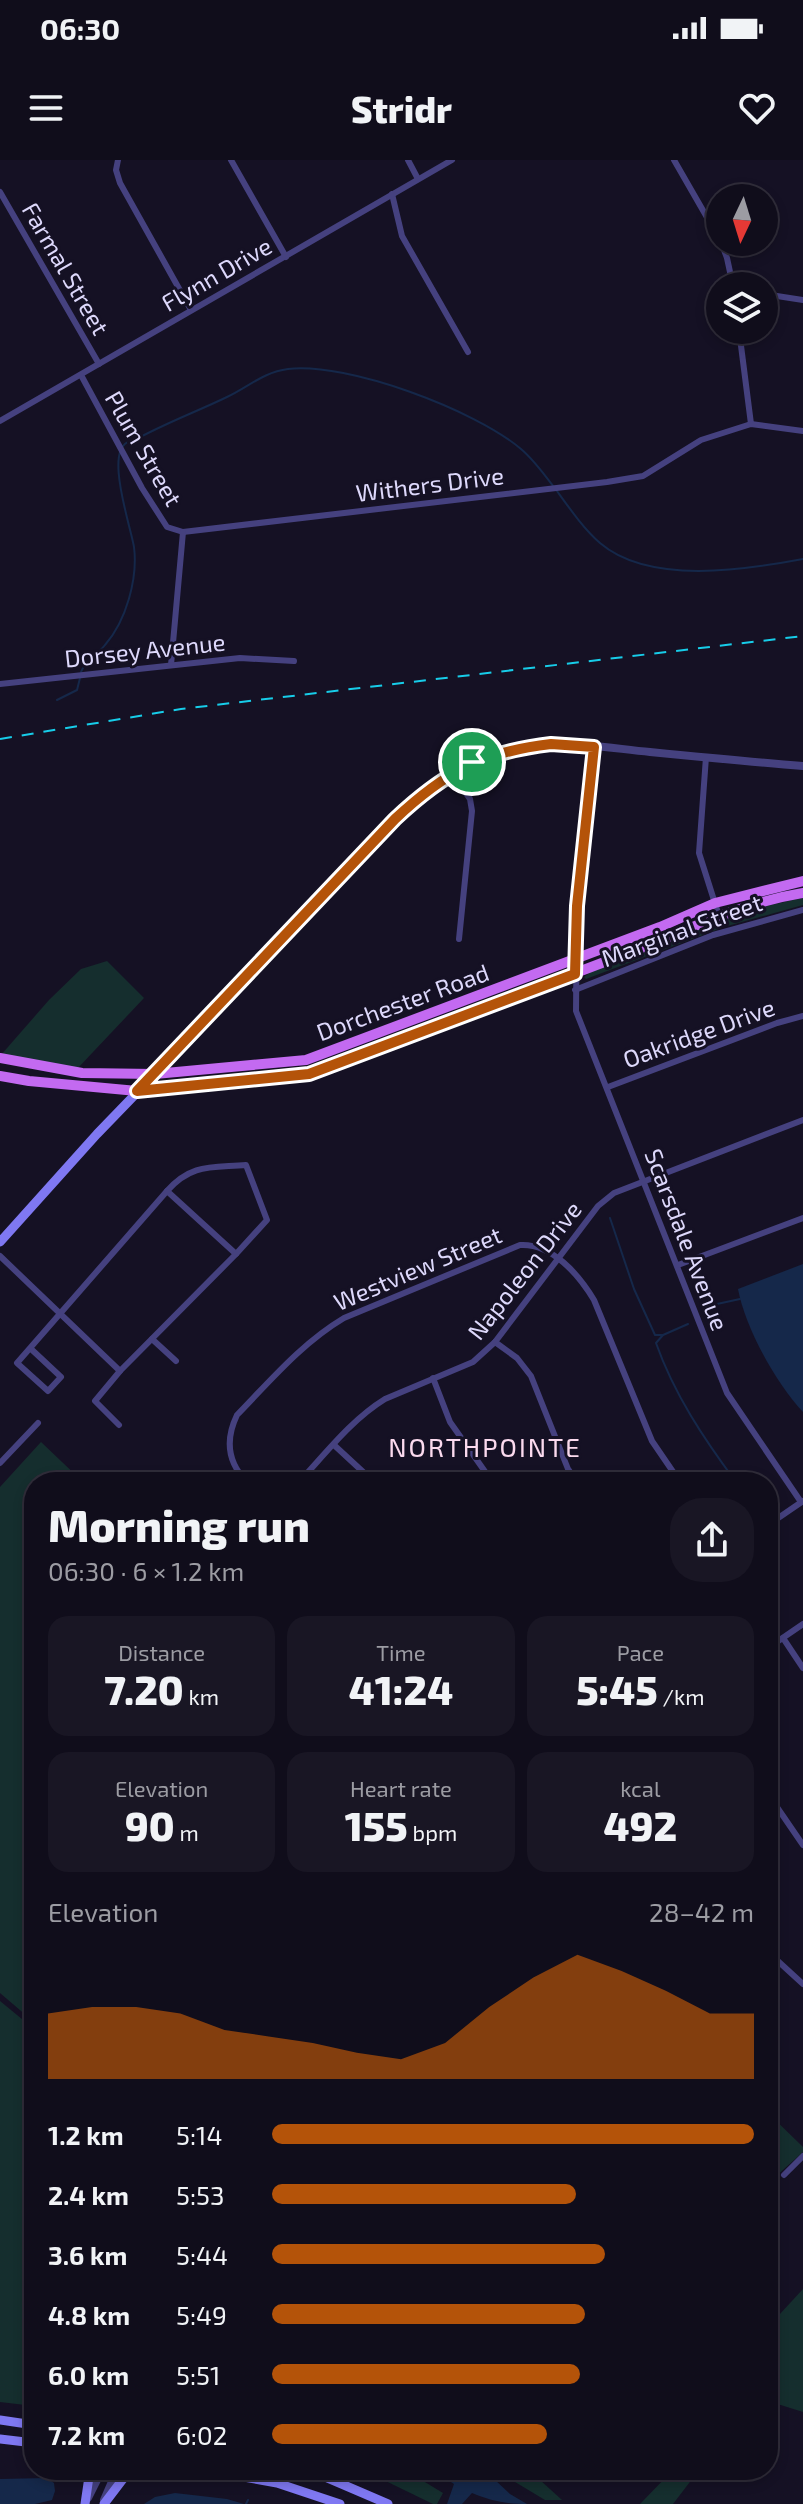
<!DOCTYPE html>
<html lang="en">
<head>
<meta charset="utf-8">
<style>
	:root { --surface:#100d1b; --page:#191624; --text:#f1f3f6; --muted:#9c9ca3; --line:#302d3a; --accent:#b45309 }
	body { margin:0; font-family:"Exo 2",sans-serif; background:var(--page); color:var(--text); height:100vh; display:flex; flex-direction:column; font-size:30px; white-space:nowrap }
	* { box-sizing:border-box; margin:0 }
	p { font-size:26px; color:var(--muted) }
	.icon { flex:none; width:44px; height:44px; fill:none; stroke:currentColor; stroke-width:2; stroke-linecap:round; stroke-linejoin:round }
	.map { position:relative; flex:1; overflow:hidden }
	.side { position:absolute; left:24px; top:1312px; width:754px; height:1008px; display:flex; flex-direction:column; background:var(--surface); border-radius:32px; box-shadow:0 4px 12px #0003,0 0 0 2px var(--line) }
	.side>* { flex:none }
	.needle { width:52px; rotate:184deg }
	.controls { position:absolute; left:706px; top:24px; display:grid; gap:16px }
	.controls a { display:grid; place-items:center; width:72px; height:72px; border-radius:50%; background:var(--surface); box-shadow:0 4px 12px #0003,0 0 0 2px var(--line); font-size:40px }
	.pin { position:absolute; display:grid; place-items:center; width:68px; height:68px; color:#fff; margin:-34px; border:4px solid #fff; border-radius:50%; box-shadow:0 2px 8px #0007 }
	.round { display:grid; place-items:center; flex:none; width:84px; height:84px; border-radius:32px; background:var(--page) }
	.head { display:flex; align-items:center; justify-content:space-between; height:136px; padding:0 24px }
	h1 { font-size:44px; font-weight:800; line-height:60px }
	.figures { display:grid; grid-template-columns:repeat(3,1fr); gap:12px; height:136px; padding:8px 24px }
	.figures div { display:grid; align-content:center; border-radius:20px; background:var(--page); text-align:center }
	.figures b { font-size:40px; font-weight:800 }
	.figures small { font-size:22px; font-weight:400 }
	.figures p { font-size:22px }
	.chart { height:224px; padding:16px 24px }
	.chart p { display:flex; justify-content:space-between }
	.chart svg { width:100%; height:144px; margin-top:8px; fill:var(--accent); opacity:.7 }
	ul { padding:0 24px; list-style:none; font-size:26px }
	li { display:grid; grid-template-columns:128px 96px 1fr; align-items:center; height:60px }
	li i { height:20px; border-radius:10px; background:var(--accent) }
	.status { display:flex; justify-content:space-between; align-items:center; height:56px; padding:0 40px; background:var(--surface); direction:ltr }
	.status svg { height:22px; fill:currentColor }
	header { display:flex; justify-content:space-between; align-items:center; height:104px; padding:0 24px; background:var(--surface); font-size:36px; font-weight:800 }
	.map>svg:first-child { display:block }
	.green { fill:#152e2e }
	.water { fill:#15284a }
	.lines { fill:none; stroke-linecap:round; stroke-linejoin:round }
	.stream { stroke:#15284a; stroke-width:2 }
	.minor { stroke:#45417f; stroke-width:6 }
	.tertiary { stroke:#45417f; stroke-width:8 }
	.secondary { stroke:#7f78f2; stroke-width:9 }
	.primary { stroke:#c36af1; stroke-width:10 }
	.rail { stroke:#17cde9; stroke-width:2; stroke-dasharray:12 10; stroke-linecap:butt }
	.route-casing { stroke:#fff; stroke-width:16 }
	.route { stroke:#b45309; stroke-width:10 }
	.labels { text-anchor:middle; stroke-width:6; stroke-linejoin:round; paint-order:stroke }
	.street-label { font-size:24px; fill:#ddd8fb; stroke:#151124 }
	.neighbourhood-label { font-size:26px; letter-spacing:2px; fill:#fbdaee; stroke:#151124 }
</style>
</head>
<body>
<div class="status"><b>06:30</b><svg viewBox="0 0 49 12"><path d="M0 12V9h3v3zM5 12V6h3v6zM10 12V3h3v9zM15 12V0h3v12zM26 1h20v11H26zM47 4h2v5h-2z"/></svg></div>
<header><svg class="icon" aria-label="menu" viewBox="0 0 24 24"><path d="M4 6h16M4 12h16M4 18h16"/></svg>Stridr<svg class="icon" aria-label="heart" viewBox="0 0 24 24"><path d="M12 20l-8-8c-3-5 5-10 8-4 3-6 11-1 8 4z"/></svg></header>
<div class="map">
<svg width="803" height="2344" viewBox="0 0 803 2344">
	<rect width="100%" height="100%" fill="#151124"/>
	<g class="green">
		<path d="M 803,738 L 803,745 L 724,767 L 586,819 L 584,817 L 593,810 C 661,782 730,752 803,738 Z"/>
		<path d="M 107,801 L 144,838 L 77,909 L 1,895 L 49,840 L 81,809 Z"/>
		<path d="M 41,1282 L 83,1322 L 34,1322 L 34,1862 L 0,1833 L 0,1327 Z"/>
		<path d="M 0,1841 L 34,1869 L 34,2246 L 0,2242 Z"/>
		<path d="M 768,1953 L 803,1987 L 803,1992 L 775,2017 L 768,2015 Z"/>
		<path d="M 803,2129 L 803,2252 L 768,2241 L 768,2167 Z"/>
		<path d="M 363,2310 L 405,2310 L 443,2333 L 437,2344 L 433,2344 Z"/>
		<path d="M 495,2310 L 529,2310 L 562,2340 L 545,2340 Z"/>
		<path d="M 673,2310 L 699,2310 L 673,2344 L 640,2344 Z"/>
	</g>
	<g class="water">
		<path d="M 803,1104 L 803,1252 C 776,1224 745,1167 738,1129 Z"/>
		<path d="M 433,2310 L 477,2310 L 494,2319 L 510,2334 L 527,2344 C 506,2344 491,2341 472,2333 L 462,2344 L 447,2344 L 454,2324 Z"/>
		<path d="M 47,2318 L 54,2323 L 55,2331 L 52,2340 L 35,2344 L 0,2344 L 0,2319 Z"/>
		<path d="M 175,2333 L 227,2339 L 244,2344 L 144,2344 L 155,2337 Z"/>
	</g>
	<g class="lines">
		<g class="stream">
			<path d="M 557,331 C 570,349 584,369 600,383 C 649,425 745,410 803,399"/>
			<path d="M 81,512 C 85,501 97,495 105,485 C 126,461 138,419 134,387 C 131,367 101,282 133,281 C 163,264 196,252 227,237 C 248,227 264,212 288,209 C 348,202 475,250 521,289 C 533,299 544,314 553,326"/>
			<path d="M 57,540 L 77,530 L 80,518"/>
			<path d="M 610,1058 L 634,1129 L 655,1175 L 663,1175 L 688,1164"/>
			<path d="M 717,1144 L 740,1139"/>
			<path d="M 663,1175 L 656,1183 C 674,1234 704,1279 736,1322"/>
			<path d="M 246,2344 L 248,2340"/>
		</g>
		<g class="minor">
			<path d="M 118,0 L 116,10 L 120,23 L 191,150"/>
			<path d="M 231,0 L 286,97"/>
			<path d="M 408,0 L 418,19"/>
			<path d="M 674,0 L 720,80"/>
			<path d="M 0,32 L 99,204"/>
			<path d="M 392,34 L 402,76 L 468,192"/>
			<path d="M 721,82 L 727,98 L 733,126"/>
			<path d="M 764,134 L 803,140"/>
			<path d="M 739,170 L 751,264"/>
			<path d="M 81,215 L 142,328 L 167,367 L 183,372 L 607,322 L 643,316 L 701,280 L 751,264 L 803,271"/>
			<path d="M 0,261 L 452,0"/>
			<path d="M 171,505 L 183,372"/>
			<path d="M 0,524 L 240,498 L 294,501"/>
			<path d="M 594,587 L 577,746 L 576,851 L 727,1233 L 801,1342"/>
			<path d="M 706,597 L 699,693 L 719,756"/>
			<path d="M 452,613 L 470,639 L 472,651 L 459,779"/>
			<path d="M 575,830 L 713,775 L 803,750"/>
			<path d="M 608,927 L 777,863 L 803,856"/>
			<path d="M 167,1031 L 236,1094"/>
			<path d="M 0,1096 L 120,1211 L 95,1241 L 119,1265"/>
			<path d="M 678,1105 L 803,1058"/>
			<path d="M 152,1179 L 176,1201"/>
			<path d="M 495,1182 L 517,1198 L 531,1216 L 568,1309 L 577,1322"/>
			<path d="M 30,1188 L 61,1217 L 48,1231 L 17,1203 L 167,1031 C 192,1003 212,1008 246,1005 L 267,1060 L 236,1094 L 120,1211"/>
			<path d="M 433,1218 L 450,1262 L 486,1313 L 490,1322"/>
			<path d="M 334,1285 L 374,1322"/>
			<path d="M 0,1303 L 38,1263"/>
			<path d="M 247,1322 C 227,1302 225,1280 237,1255 C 271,1220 302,1183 344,1158 L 520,1085 C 552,1083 579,1115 594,1140 L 652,1281 L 680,1322"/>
			<path d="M 299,1322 C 326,1293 351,1260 385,1239 L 473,1202 L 495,1182 L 598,1046 L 614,1033 L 803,960"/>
			<path d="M 768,1365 L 803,1341"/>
			<path d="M 783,1478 L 803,1508"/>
			<path d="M 768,1488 L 803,1464"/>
			<path d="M 768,1634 L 803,1685"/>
			<path d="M 768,1792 L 803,1824"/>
			<path d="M 784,2015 L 803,1996"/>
		</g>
		<g class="tertiary">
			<path d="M 155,914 L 395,659 C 439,618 489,585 552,584 C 584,583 618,589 650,592 C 701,597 752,602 803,606"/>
			<path d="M 88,2338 L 102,2310"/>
			<path d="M 104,2340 L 117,2310"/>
		</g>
		<g class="secondary">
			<path d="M 0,1082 L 97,974 L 155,914"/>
			<path d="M 0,2260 L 34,2265"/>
			<path d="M 0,2279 L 34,2283"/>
			<path d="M 204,2310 L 277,2323 L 340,2344"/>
			<path d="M 300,2310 L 323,2316 L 388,2344"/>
			<path d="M 85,2344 L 90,2310"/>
			<path d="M 104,2344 L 123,2319 L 138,2310"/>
		</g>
		<g class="primary">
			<path d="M 0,898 L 82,913 L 155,914 L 306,900 L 660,767 L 715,743 L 803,721"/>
			<path d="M 0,916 L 29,921 L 137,931 L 309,914 L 665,779 C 710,759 754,741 803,733"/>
		</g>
		<path class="rail" d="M 0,579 L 181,549 L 803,476"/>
	</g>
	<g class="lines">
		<g class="route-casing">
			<path id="route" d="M 551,584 L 594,587 L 577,746 L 575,814 L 309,914 L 137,931 L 395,659 C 445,612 482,592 551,584 Z"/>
		</g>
		<use href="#route" class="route"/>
	</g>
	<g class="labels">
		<g class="street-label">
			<text transform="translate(65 109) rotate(60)" y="8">Farmal Street</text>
			<text transform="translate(217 115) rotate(-30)" y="8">Flynn Drive</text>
			<text transform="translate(143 289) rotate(60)" y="8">Plum Street</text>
			<text transform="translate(430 325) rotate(-7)" y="8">Withers Drive</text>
			<text transform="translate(145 491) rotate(-6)" y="8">Dorsey Avenue</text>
			<text transform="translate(682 771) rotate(-20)" y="8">Marginal Street</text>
			<text transform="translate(403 843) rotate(-20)" y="8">Dorchester Road</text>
			<text transform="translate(699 874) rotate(-20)" y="8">Oakridge Drive</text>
			<text transform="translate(686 1080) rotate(69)" y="8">Scarsdale Avenue</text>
			<text transform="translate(418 1109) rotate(-23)" y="8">Westview Street</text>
			<text transform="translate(525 1111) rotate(-52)" y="8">Napoleon Drive</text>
		</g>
		<g class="neighbourhood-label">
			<text x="485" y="1297">NORTHPOINTE</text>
		</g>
	</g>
</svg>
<div class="controls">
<a><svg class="needle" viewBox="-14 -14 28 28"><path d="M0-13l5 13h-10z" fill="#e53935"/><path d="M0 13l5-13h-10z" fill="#9c9ca3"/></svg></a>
<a><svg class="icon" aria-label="layers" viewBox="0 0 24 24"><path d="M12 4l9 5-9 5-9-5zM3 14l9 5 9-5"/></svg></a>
</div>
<div class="pin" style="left:472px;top:602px;background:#1e9e55"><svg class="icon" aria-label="arrive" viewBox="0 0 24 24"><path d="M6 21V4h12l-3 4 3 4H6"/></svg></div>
<section class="side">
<div class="head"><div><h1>Morning run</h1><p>06:30 · 6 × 1.2 km</p></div><a class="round"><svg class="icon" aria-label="share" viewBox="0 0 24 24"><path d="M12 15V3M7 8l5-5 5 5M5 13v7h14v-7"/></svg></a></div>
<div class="figures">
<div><p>Distance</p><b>7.20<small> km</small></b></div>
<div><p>Time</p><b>41:24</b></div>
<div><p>Pace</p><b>5:45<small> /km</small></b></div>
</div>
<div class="figures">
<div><p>Elevation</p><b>90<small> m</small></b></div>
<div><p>Heart rate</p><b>155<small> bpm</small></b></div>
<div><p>kcal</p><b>492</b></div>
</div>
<div class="chart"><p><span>Elevation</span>28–42 m</p>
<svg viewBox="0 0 160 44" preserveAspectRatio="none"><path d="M0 44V24L10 22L20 22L30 24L40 29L50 31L60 33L70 36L80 38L90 33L100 22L110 13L120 6L130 11L140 17L150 24L160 24V44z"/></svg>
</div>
<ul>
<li><b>1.2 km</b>5:14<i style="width:100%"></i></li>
<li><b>2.4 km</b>5:53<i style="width:63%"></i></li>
<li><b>3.6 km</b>5:44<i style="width:69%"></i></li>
<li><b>4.8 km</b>5:49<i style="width:65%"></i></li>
<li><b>6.0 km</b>5:51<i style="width:64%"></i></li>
<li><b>7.2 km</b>6:02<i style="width:57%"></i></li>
</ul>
</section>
</div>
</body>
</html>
